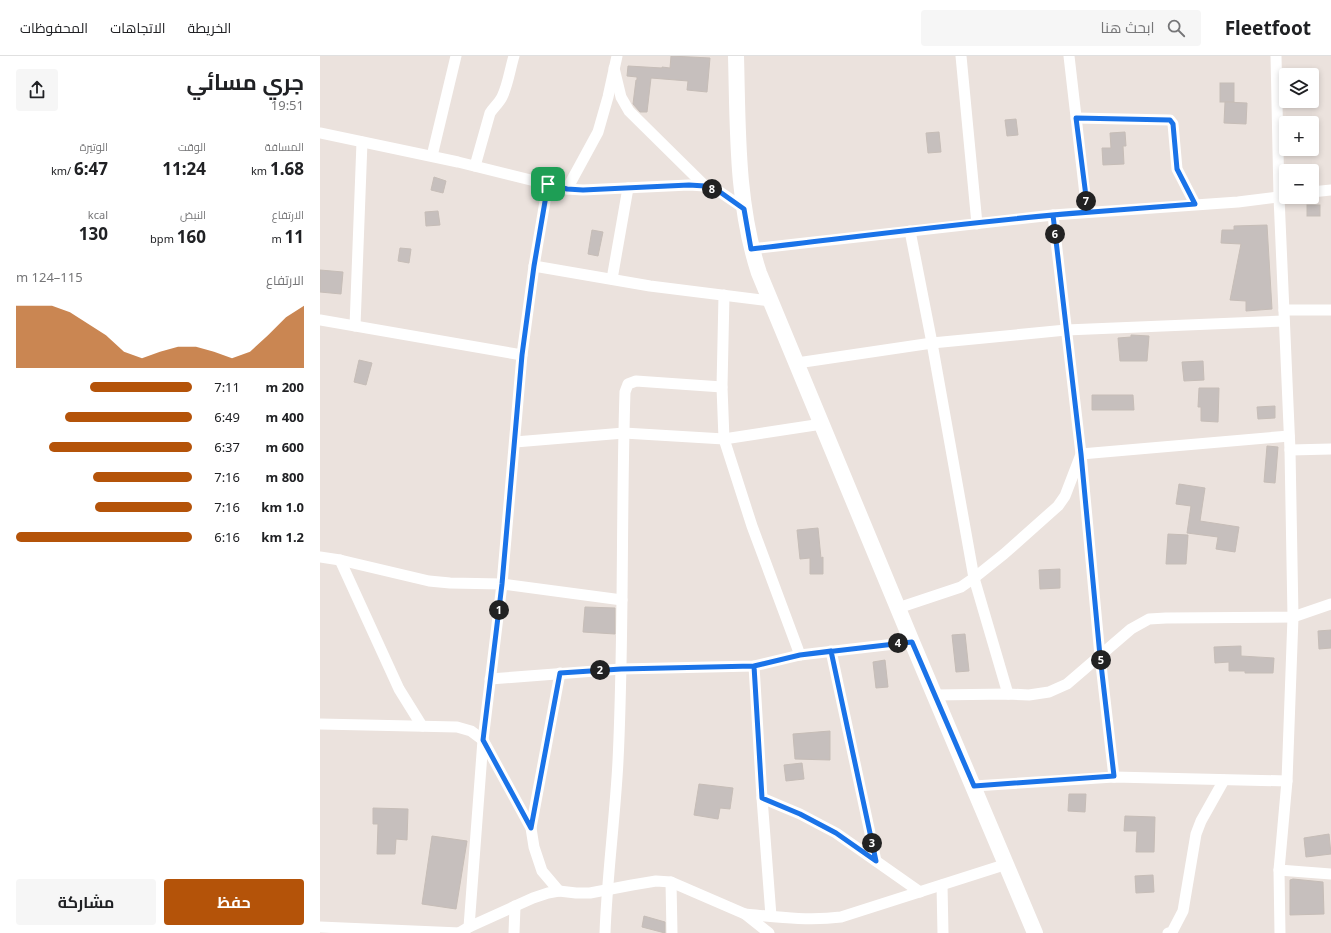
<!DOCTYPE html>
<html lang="ar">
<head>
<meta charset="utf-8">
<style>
	:root { --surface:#fff; --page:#f6f6f6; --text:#202124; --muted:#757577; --line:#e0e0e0; --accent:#b45309 }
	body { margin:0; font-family:"Noto Sans",Cairo,sans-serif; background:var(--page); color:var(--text); direction:rtl; height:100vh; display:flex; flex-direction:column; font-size:15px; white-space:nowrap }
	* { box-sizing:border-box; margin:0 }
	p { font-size:13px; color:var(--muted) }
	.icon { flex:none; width:22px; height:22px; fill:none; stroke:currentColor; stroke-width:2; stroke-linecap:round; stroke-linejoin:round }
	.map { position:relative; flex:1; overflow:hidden; direction:ltr }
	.drawer { display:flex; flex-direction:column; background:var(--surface); width:320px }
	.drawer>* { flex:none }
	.fabs { position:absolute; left:959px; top:12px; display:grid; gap:8px }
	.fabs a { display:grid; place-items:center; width:40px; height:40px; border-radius:4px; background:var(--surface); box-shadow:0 2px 6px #0003; font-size:20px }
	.pin { position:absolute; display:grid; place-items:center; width:34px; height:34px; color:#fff; margin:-17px; border-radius:8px; box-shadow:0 2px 6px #0006 }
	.km { position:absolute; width:20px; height:20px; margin:-10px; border-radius:50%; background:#222; color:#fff; font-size:11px; line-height:20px; text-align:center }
	.round { display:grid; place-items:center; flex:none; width:42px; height:42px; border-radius:4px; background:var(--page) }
	.overview { display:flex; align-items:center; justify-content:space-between; height:68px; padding:0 16px }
	h1 { font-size:22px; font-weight:700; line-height:30px }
	.figures { display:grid; grid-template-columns:repeat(3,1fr); gap:6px; height:68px; padding:4px 16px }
	.figures div { display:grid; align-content:center }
	.figures b { font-size:17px; font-weight:700 }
	.figures small { font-size:11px; font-weight:400 }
	.figures p { font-size:11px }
	.chart { height:112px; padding:8px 16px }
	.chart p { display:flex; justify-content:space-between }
	.chart svg { width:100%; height:72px; margin-top:4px; fill:var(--accent); opacity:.7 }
	.cta { display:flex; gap:8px; margin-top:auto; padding:8px 16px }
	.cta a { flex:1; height:46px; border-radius:4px; background:var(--accent); color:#fff; font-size:16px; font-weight:700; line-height:46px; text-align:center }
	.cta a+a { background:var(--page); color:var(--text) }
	ul { padding:0 16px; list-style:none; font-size:13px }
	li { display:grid; grid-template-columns:64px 48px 1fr; align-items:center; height:30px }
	li i { height:10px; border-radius:5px; background:var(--accent) }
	header { display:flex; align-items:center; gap:24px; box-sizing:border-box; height:56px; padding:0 20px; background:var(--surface); border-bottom:1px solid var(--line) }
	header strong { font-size:19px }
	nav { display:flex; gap:22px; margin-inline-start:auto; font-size:14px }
	.search { width:280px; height:36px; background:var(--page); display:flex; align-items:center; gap:10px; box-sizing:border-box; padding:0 14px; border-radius:4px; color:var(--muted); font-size:15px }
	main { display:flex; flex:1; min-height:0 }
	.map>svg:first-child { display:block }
	.building { fill:#c6bfbd; stroke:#c6bdb7 }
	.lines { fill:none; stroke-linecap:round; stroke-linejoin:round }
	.street { stroke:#fff; stroke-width:11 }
	.secondary { stroke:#fff; stroke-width:16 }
	.route-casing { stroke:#fff; stroke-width:8 }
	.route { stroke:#1a73e8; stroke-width:5 }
</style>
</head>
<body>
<header>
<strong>Fleetfoot</strong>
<div class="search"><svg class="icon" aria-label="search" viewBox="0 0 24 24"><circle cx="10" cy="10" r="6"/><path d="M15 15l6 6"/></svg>ابحث هنا</div>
<nav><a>الخريطة</a><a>الاتجاهات</a><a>المحفوظات</a></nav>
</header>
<main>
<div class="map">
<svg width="1011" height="877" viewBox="0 0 1011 877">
	<rect width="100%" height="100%" fill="#ebe2dd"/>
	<g class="building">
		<path d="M 351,0 L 390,2 L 387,36 L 367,34 L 368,25 L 331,22 L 327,56 L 320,56 L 313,48 L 316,24 L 317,24 L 317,21 L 307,20 L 308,10 L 342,12 L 342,11 L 350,12 Z"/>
		<rect x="900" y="27" width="14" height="19"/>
		<path d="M 905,46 L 927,47 L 926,68 L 904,67 Z"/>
		<path d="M 696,63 L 698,79 L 687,80 L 685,64 Z"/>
		<path d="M 619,76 L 621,96 L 608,97 L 606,77 Z"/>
		<path d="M 805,76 L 806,90 L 803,90 L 804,108 L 783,109 L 782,92 L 791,92 L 790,77 Z"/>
		<path d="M 114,121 L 126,125 L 123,137 L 111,134 Z"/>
		<rect x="987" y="149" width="13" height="11"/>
		<path d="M 118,155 L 120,169 L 106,170 L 105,156 Z"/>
		<path d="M 947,169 L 952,253 L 926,255 L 926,245 L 910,244 L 921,188 L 901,187 L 902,174 L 914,174 L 914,170 Z"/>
		<path d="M 272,174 L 283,176 L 278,200 L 268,198 Z"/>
		<path d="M 80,192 L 91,193 L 89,207 L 78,205 Z"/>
		<path d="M 0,214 L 23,216 L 21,238 L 0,236 Z"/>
		<path d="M 811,279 L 829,280 L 827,305 L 800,305 L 798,282 L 811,281 Z"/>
		<path d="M 39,304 L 52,307 L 46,329 L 34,326 Z"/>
		<path d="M 883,305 L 884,324 L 864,325 L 862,306 Z"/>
		<path d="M 879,332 L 899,332 L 898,366 L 881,365 L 881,351 L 878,351 Z"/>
		<path d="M 772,339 L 813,339 L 814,354 L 772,354 Z"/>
		<path d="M 955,350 L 955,362 L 938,363 L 937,351 Z"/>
		<path d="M 947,390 L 958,391 L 955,427 L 944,426 Z"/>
		<path d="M 859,428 L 885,432 L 880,465 L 919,471 L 915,496 L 896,493 L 898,481 L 867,477 L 871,450 L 856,448 Z"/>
		<path d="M 498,472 L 501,502 L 503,501 L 503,518 L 490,518 L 490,502 L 480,503 L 477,474 Z"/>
		<path d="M 848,478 L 868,479 L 866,508 L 846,508 Z"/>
		<path d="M 740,513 L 740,532 L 720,533 L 719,514 Z"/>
		<path d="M 265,551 L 295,552 L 295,578 L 263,576 Z"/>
		<path d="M 1011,574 L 1011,592 L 999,593 L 998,575 Z"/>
		<path d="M 645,578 L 649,615 L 636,616 L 632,579 Z"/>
		<path d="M 921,590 L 921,600 L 954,602 L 953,617 L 925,617 L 925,615 L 909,615 L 909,606 L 895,607 L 894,591 Z"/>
		<path d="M 565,604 L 568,631 L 556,632 L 553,606 Z"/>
		<path d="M 510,675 L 510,704 L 475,703 L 473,678 Z"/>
		<path d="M 482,707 L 484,723 L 466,725 L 464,709 Z"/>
		<path d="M 379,728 L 413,732 L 410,753 L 400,752 L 398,763 L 374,759 Z"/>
		<path d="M 749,738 L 766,738 L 765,756 L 748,755 Z"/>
		<path d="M 53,752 L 88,753 L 87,784 L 76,783 L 75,798 L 57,798 L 58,768 L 53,768 Z"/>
		<path d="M 805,760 L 835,761 L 834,796 L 816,796 L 817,775 L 804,775 Z"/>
		<path d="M 1009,778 L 1011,798 L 986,801 L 984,782 Z"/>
		<path d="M 112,780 L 147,785 L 136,853 L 102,848 Z"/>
		<path d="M 833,819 L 834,836 L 816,837 L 815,820 Z"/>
		<path d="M 973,823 L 1003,826 L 1004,858 L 970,859 L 970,824 Z"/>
		<path d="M 324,860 L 345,866 L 345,877 L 322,871 Z"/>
	</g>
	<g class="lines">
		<g class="street">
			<path d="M 641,0 L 657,168"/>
			<path d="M 749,0 L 767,156"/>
			<path d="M 956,0 L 959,141 L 970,394 L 973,561 L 967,725 L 959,814 L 960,877"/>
			<path d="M 294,12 L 301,41 L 309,55 L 385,130"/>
			<path d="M 756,62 L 850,64 L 853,68 L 857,113 L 875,148"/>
			<path d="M 0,77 L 138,106 L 247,133 L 263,134 L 369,129 L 385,130 L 400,136 L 425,153"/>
			<path d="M 112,100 L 136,0"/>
			<path d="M 155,110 L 170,57 C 174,51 179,47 182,41 C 188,29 190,13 194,0"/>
			<path d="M 247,133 L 278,76 L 288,41 L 297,0"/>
			<path d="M 992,136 L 1011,134"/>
			<path d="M 733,159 L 761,398 L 780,600 L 794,721"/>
			<path d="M 590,175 L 612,287 L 654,522 L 688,638"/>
			<path d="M 431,193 L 733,159 L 918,146 L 966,140"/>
			<path d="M 214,210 L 330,230 L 450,245"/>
			<path d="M 292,223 L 308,132"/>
			<path d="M 404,239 L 402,331 L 404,383 L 432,470 L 480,599"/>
			<path d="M 964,254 L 1011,254"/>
			<path d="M 0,264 L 202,299"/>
			<path d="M 35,270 L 42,86"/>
			<path d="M 477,307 L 612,287 L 746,274 L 964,265"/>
			<path d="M 195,386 L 304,377 L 404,383 L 502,368"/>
			<path d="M 970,394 L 1011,393"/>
			<path d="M 761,398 L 969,380"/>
			<path d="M 0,501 L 20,504 L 109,525 L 130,527 L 182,528 L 302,544"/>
			<path d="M 20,504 L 79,633 L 102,670"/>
			<path d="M 578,552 L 641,531 L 654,522 L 684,498 L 738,450 L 745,440 L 760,401"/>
			<path d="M 511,595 L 556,805"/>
			<path d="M 434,610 L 442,742 L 451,860"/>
			<path d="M 170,623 L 301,613 L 434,610 L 480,599 L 592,586"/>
			<path d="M 614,639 L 688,638 L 709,639 L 729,636 L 747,628 L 811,573 L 829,563 L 846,562 L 973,561 L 1011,548"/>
			<path d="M 0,668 L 137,671 L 151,675 L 163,684 L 211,772 L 214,791 L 222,815 L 239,835"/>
			<path d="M 654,730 L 794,721 L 967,725"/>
			<path d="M 442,742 L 480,758 L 516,777 L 600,836"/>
			<path d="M 211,772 L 240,617"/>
			<path d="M 959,814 L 1011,818"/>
			<path d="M 351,826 L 352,877"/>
			<path d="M 622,829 L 623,877"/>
			<path d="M 425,858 C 457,861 489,865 521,861 L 687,808"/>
			<path d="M 0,871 L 140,877"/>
			<path d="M 149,871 L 163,684 L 182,528 L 202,299 L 214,210 L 228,128"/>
			<path d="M 139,877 L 149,871 L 213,842 L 228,837 L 239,835 L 256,837 L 270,837 L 312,829 L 336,825 L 351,826 L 425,858 L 449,877"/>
			<path d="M 194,877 L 195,850"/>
			<path d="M 285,877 C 287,820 295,763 298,705 C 304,582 301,459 305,336 L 308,328 L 316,325 L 402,331"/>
			<path d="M 848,877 L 852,876 L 863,855 L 876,778 L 881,765 L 904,724"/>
		</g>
		<path class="secondary" d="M 416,0 C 418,72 416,147 439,217 L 592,586 L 715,877"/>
	</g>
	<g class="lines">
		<g class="route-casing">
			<path id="route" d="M 228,128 L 214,210 L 202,299 L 182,528 L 163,684 L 211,772 L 240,617 L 301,613 L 434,610 L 480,599 L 511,595 L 556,805 L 516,777 L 480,758 L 442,742 L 434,610 L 480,599 L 592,586 L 654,730 L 794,720 L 780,600 L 761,398 L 733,159 L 875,148 L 857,113 L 853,68 L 850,64 L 756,62 L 768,156 C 655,165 543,180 431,193 L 424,153 L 400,136 L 385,130 L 369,129 L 263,134 L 247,133 L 228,128"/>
		</g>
		<use href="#route" class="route"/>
	</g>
</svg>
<div class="fabs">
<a><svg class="icon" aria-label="layers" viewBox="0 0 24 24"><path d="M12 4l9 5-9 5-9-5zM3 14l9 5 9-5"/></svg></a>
<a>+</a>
<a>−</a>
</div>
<div class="pin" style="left:228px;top:128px;background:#1e9e55"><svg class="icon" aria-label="arrive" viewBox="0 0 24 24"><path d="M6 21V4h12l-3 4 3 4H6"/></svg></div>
<b class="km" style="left:179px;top:554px">1</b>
<b class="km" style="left:280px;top:614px">2</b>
<b class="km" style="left:552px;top:787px">3</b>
<b class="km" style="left:578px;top:587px">4</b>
<b class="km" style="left:781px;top:604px">5</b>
<b class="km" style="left:735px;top:178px">6</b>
<b class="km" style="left:766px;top:145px">7</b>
<b class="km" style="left:392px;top:133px">8</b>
</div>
<section class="drawer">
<div class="overview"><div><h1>جري مسائي</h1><p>19:51</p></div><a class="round"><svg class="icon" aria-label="share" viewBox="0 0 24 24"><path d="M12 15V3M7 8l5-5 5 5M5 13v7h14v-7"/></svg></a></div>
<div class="figures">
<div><p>المسافة</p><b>1.68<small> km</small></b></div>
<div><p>الوقت</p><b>11:24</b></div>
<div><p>الوتيرة</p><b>6:47<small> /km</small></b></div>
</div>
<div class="figures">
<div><p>الارتفاع</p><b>11<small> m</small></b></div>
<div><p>النبض</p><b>160<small> bpm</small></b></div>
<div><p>kcal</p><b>130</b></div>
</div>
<div class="chart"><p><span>الارتفاع</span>115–124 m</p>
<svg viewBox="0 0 160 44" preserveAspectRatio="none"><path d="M0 44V6L10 6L20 6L30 10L40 17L50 24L60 34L70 38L80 34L90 31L100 31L110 34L120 38L130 34L140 24L150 13L160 6V44z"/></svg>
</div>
<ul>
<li><b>200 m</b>7:11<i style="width:58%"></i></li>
<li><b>400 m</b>6:49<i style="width:72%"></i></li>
<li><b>600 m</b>6:37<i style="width:81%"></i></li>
<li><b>800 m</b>7:16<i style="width:56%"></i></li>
<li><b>1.0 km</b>7:16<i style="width:55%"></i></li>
<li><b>1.2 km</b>6:16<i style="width:100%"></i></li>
</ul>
<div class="cta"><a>حفظ</a><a>مشاركة</a></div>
</section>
</main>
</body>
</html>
